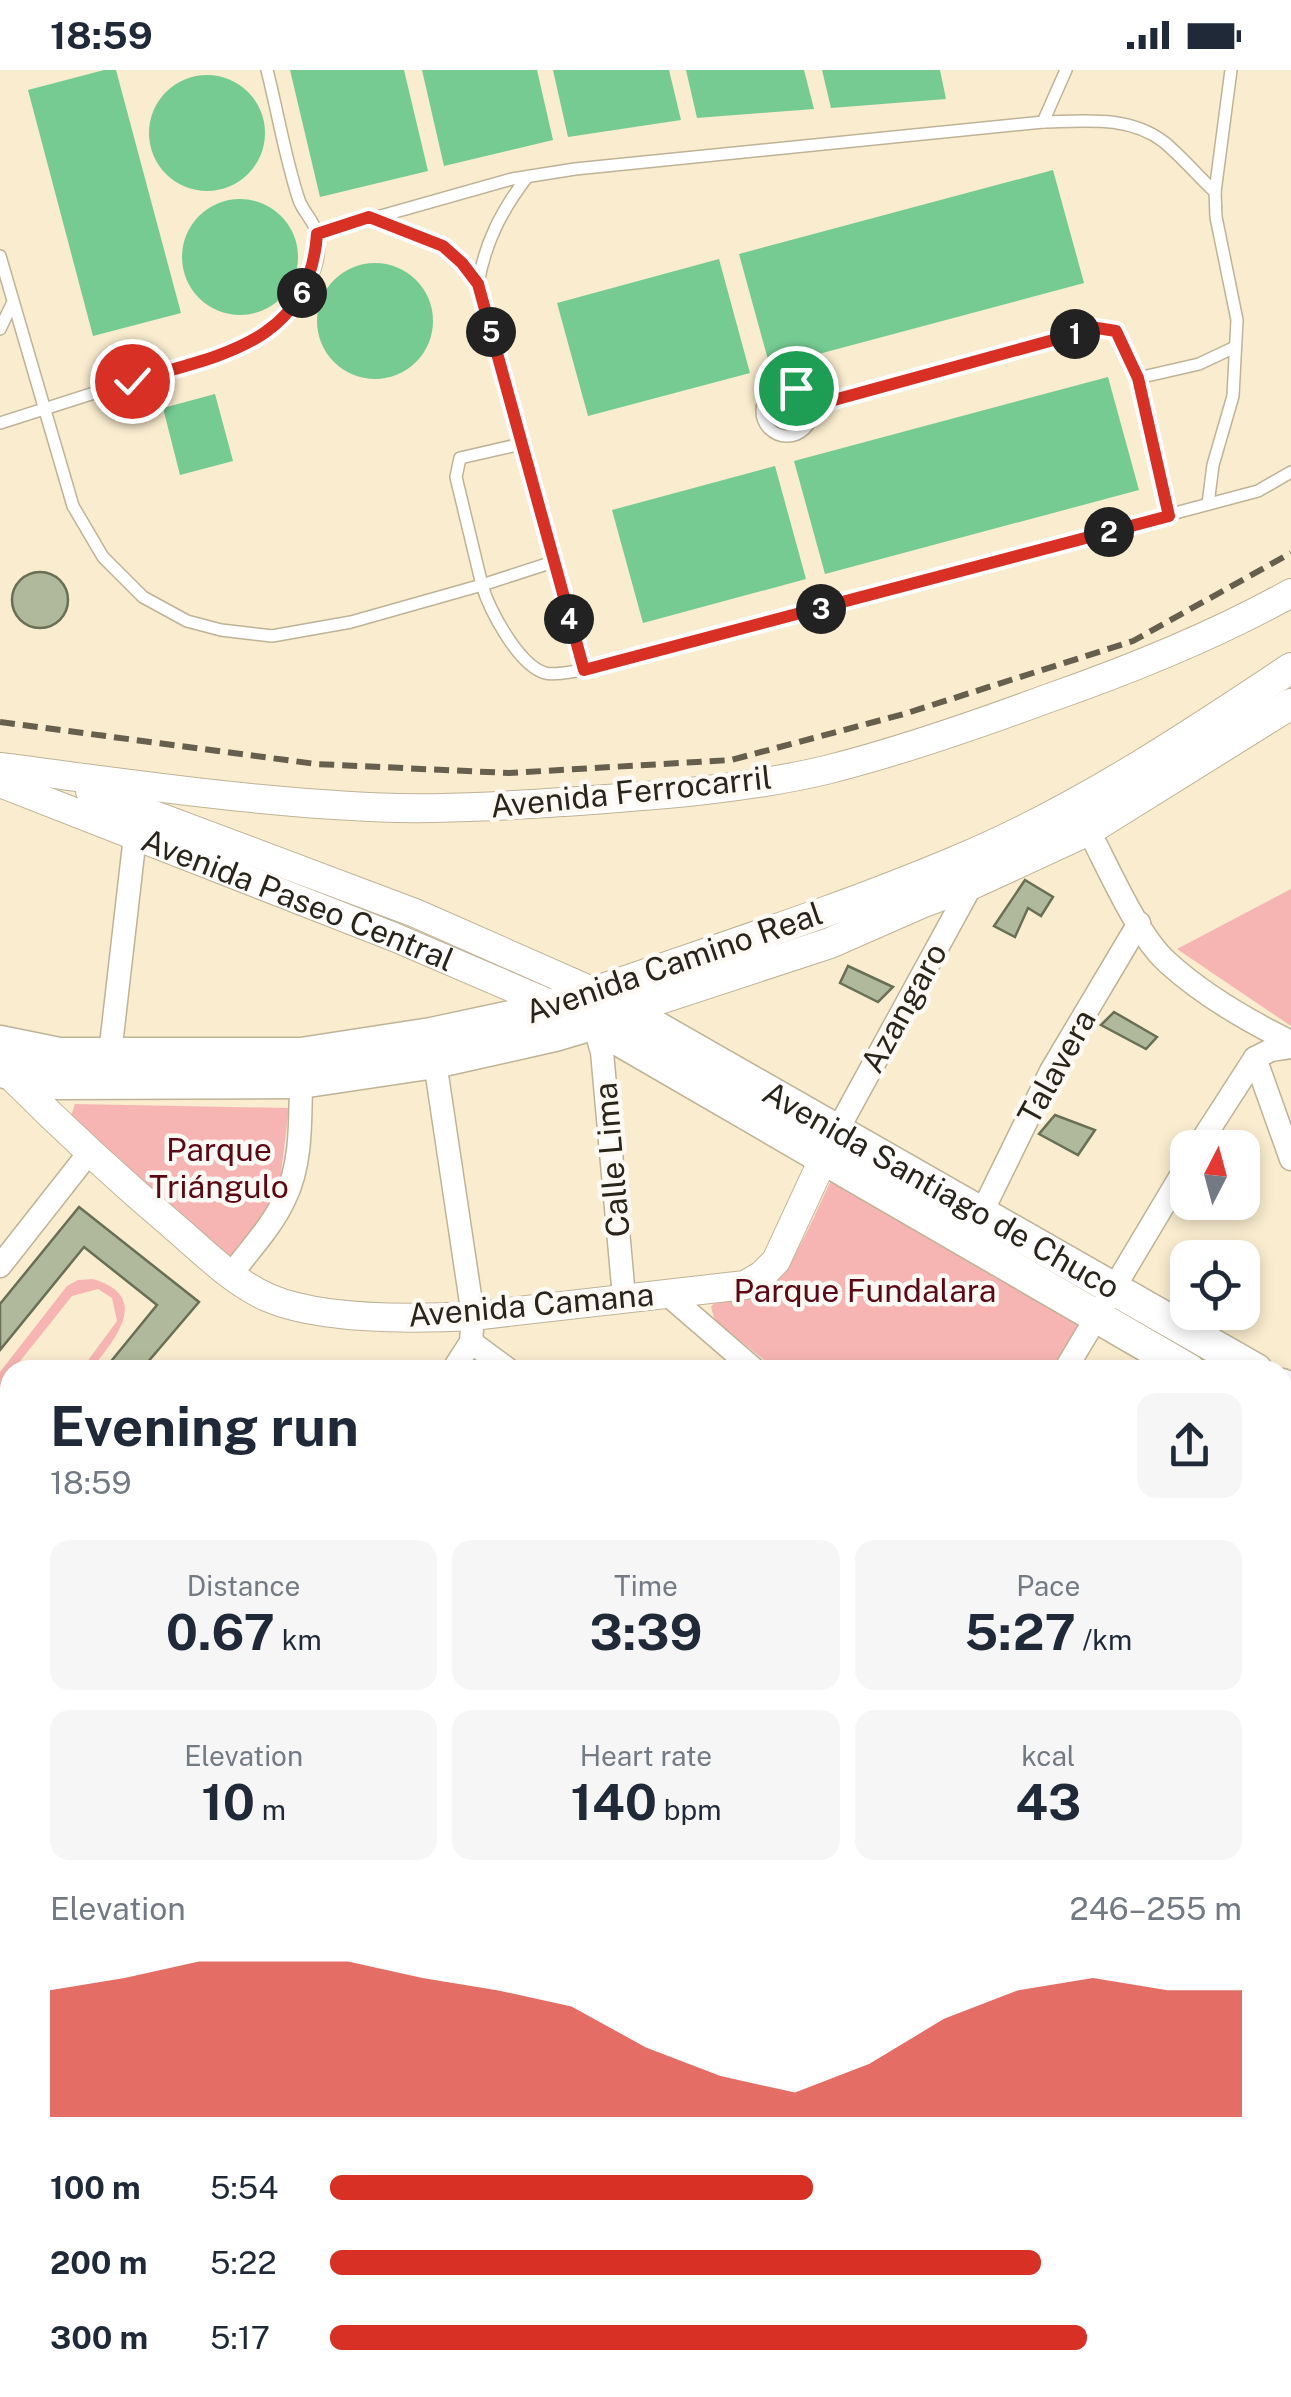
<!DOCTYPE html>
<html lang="en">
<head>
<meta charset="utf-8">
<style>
	:root { --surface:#fff; --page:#f6f6f7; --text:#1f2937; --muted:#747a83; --accent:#d93025 }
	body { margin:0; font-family:"Public Sans",sans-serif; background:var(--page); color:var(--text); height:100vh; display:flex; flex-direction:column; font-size:38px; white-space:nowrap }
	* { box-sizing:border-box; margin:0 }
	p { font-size:32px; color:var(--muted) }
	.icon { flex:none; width:55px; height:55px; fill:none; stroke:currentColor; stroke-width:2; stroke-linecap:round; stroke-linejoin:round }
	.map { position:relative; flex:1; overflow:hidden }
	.sheet { position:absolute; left:0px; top:1290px; width:1292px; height:1038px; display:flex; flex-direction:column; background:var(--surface); border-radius:30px 30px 0 0; box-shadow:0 5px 15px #0003 }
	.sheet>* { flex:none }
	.needle { width:65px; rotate:6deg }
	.fabs { position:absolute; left:1170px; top:1060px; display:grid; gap:20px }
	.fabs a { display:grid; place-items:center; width:90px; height:90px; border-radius:20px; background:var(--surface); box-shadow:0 5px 15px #0003; font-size:50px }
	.pin { position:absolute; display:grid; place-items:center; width:85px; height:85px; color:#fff; margin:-42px; border:5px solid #fff; border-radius:50%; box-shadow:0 2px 10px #0007 }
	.km { position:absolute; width:50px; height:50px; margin:-25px; border-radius:50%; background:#222; color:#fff; font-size:28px; line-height:50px; text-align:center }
	.round { display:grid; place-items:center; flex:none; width:105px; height:105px; border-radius:20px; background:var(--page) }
	.headline { display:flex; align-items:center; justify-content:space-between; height:170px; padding:0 50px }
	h1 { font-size:55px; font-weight:700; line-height:75px }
	.stats { display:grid; grid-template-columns:repeat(3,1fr); gap:15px; height:170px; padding:10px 50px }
	.stats div { display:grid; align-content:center; border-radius:20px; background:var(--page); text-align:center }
	.stats b { font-size:50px; font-weight:700 }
	.stats small { font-size:28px; font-weight:400 }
	.stats p { font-size:28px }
	.chart { height:280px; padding:20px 50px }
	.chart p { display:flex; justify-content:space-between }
	.chart svg { width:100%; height:180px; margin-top:10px; fill:var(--accent); opacity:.7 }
	ul { padding:0 50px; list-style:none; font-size:32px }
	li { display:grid; grid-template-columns:160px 120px 1fr; align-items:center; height:75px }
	li i { height:25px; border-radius:12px; background:var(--accent) }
	.status { display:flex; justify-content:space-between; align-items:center; height:70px; padding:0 50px; background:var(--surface); direction:ltr }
	.status svg { height:28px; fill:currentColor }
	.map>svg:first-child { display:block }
	.green { fill:#f6b5b3 }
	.water { fill:#76cb93 }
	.building { fill:#b1b99c; stroke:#686f55; stroke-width:2.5 }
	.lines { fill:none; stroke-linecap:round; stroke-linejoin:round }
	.service-casing { stroke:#bfb397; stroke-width:14 }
	.pedestrian-casing { stroke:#bfb397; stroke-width:18 }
	.minor-casing { stroke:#bfb397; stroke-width:25 }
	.tertiary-casing { stroke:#bfb397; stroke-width:30 }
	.secondary-casing { stroke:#bfb397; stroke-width:32 }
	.primary-casing { stroke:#bfb397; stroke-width:35 }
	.service { stroke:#fff; stroke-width:11 }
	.pedestrian { stroke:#fff; stroke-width:15 }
	.minor { stroke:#fff; stroke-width:22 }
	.tertiary { stroke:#fff; stroke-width:28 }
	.secondary { stroke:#fff; stroke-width:30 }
	.primary { stroke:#fff; stroke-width:32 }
	.rail { stroke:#665f4e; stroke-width:6; stroke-dasharray:15 8; stroke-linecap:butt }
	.route-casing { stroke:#fff; stroke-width:20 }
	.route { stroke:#d93025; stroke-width:12 }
	.labels { text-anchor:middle; stroke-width:9; stroke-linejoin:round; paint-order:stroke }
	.street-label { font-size:32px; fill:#2a251a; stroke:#fdfaf5 }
	.park-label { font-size:32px; fill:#5e0714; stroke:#fdfaf5 }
</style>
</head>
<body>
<div class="status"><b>18:59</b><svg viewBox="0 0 49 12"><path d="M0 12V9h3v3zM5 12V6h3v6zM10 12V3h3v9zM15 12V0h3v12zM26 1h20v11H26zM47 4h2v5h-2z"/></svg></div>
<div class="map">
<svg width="1291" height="2327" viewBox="0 0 1291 2327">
	<rect width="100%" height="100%" fill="#f9eccf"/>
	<g class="green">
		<path d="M 1291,819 L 1291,956 L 1177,879 Z"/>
		<path d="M 75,1034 L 289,1038 L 279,1119 L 235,1194 L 69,1052 Z"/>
		<path d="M 831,1111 L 1079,1255 L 1052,1300 L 777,1300 L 715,1251 L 711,1237 L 716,1231 C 733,1229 748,1229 763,1221 C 793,1204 815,1142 831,1111 Z"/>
		<path d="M 93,1209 C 153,1227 114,1270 91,1300 L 81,1300 L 117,1251 L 112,1228 L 98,1219 L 72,1226 L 13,1300 L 10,1300 L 0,1317 L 0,1302 L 67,1216 L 78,1210 Z"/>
		<path d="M 1282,1369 L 1291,1374 L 1291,1644 L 1283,1647 Z"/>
	</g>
	<g class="water">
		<path d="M 104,0 L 116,0 L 181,243 L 93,266 L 28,20 Z"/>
		<path d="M 290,0 L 404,0 L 428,101 L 320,127 Z"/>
		<path d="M 422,0 L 537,0 L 553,70 L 444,96 Z"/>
		<path d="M 553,0 L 669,0 L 681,50 L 568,67 Z"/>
		<path d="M 686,0 L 804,0 L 814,39 L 697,48 Z"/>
		<path d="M 822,0 L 940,0 L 946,29 L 831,38 Z"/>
		<circle cx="207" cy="63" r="58"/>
		<path d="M 1053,100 L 1084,213 L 770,297 L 739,184 Z"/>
		<circle cx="240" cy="187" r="58"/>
		<path d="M 719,189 L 750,303 L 588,346 L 557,233 Z"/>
		<circle cx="375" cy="251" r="58"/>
		<path d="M 1108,307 L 1139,420 L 825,504 L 794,391 Z"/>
		<path d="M 215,324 L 233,391 L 180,405 L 163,338 Z"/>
		<path d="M 775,396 L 806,509 L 643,553 L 612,440 Z"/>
	</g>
	<g class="building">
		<circle cx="40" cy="530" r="28"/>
		<path d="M 1025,810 L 1053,827 L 1041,846 L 1028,838 L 1015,867 L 994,856 Z"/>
		<path d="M 848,896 L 893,917 L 878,932 L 840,913 Z"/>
		<path d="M 1114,942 L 1157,967 L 1146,979 L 1101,955 Z"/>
		<path d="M 1055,1045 L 1095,1060 L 1078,1085 L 1039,1064 Z"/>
		<path d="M 79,1137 L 199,1232 L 141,1300 L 104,1300 L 157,1235 L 84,1177 L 0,1280 L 0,1234 Z"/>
	</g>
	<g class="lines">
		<g class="service-casing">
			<g id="service">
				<path d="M 1043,52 L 1066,0"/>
				<path d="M 369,147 C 416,164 447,173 478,214 L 584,600"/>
				<path d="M 317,164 L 512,109 L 575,99 L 1043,52 C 1084,51 1129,45 1164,72 C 1182,87 1198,106 1215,122"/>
				<path d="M 0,186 L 73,436 L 103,487 L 143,527 L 187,551 L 221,560 L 272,566 L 351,552 L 482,515 C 489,539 518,595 545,603 C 555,606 573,601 584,600 L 1258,421 L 1291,402"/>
				<path d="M 478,214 C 485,172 502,140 527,107"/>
				<path d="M 0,259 L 12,234"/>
				<path d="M 1138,308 L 1169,446"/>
				<circle cx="787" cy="341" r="25"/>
				<path d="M 812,336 L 1097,258 L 1116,261 L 1138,308 L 1199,294 L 1235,277"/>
				<path d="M 0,353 L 251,273 C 283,252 327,208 317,164 C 315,152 303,142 299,130 C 285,88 278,43 267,0"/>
				<path d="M 521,374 L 460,388 L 456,407 L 482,515 L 553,492"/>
				<path d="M 1208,434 L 1213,395 L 1233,326 L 1237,250 L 1216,147 L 1215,122 L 1231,0"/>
			</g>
		</g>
		<g class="pedestrian-casing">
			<path id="pedestrian" d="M 1282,2265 L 1291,2293"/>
		</g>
		<g class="minor-casing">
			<g id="minor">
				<path d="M 1081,746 C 1104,787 1134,862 1167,892 C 1203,925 1248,951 1291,972"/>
				<path d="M 594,955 L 602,982 L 624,1227"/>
				<path d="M 110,984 L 135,766"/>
				<path d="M 1255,988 L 1291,1089"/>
				<path d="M 435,992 L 473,1246 L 471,1272 L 453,1300"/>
				<path d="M 837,1061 L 972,814"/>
				<path d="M 1197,1078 L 1255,988 L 1271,980 L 1291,977"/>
				<path d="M 981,1144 L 1051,1001 L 1139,853"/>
				<path d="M 0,1196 L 88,1084"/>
				<path d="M 231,1205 C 249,1180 272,1157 285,1128 C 302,1094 300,1049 301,1012"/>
				<path d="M 667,1224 L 755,1300"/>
				<path d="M 471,1272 L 509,1300"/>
				<path d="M 1065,1300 L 1188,1094"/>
				<path d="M 0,1594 L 10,1582"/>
				<path d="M 1282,1658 L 1291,1655"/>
				<path d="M 0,1697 L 10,1705"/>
				<path d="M 1282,1820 L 1291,1817"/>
				<path d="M 0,1890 L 10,1898"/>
				<path d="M 0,1938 L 10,1926"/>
				<path d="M 1282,1980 L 1291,1977"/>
				<path d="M 0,2086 L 10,2093"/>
				<path d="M 156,2318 L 160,2327"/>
				<path d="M 190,2327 L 219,2318"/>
			</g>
		</g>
		<g class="tertiary-casing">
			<g id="tertiary">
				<path d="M 0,697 C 133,714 264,734 398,738 C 458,739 519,735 579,731 C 662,725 745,719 826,700 C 902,681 976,655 1049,628 C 1132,599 1214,566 1291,523"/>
				<path id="s1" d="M 0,713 L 394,867 L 555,936"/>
				<path d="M 90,721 L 415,843 L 594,922"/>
				<path d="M 9,996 L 10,1005 C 64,1059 119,1110 178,1160 C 206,1184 234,1213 269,1228 C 323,1251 415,1249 473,1246 L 745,1215 L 762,1205 L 776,1191 L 833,1068"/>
				<path d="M 0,1498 L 10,1506"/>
				<path d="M 643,2318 L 646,2327"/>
				<path d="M 704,2327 L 735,2318"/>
				<path d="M 810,2327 L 841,2318"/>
			</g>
		</g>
		<g class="secondary-casing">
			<g id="secondary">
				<path d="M 594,922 C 717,879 841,840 961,789 C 1078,740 1186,668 1291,598"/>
				<path d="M 629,939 L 830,873 L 921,833 L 972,814 L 1089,760 L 1291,634"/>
				<path d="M 1282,2147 L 1291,2144"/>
				<path d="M 1282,2177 L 1291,2175"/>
				<path d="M 884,2318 L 887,2327"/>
				<path d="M 933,2318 L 936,2327"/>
			</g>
		</g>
		<g class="primary-casing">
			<g id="primary">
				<path d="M 555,936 L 594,955 L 1189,1300"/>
				<path id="s2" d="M 0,972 L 59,984 L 301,984 L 431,964 L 520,945 L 594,922 L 1256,1300"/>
				<path d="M 0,1001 L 58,1013 L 301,1012 L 435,992 L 555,965 L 602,951"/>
				<path d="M 1282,1315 L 1291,1320"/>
				<path d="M 1282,1355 L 1291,1360"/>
			</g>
		</g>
		<use href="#service" class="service"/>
		<use href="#pedestrian" class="pedestrian"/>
		<use href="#minor" class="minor"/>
		<use href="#tertiary" class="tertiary"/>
		<use href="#secondary" class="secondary"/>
		<use href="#primary" class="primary"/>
		<path class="rail" d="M 0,652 L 316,694 L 509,703 L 731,690 L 904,644 L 1133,571 L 1291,483"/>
	</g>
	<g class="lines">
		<g class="route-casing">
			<path id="route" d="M 132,311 C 220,285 309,274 317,164 L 369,147 L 443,176 L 462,193 L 478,214 L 584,600 L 1169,446 L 1138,308 L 1116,261 L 1097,258 L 812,336 L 804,322 L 796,318"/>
		</g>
		<use href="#route" class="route"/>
	</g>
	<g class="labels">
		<g class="street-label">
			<text transform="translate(631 722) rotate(-6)" y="11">Avenida Ferrocarril</text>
			<text dy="11" stroke="none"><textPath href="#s1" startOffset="320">Avenida Paseo Central</textPath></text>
			<text transform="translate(674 893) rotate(-19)" y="11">Avenida Camino Real</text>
			<text transform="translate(904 938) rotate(-61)" y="11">Azangaro</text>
			<text transform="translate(1057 997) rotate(-61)" y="11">Talavera</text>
			<text transform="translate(612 1090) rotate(-95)" y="11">Calle Lima</text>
			<text dy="11" stroke="none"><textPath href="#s2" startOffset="1002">Avenida Santiago de Chuco</textPath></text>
			<text transform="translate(531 1235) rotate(-5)" y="11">Avenida Camana</text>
		</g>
		<g class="park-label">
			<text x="219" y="1091">Parque<tspan x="219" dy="37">Triángulo</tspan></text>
			<text x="865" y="1232">Parque Fundalara</text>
		</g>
	</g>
</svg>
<div class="fabs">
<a><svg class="needle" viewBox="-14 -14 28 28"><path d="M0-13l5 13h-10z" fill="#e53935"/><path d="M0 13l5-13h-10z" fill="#747a83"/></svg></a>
<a><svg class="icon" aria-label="locate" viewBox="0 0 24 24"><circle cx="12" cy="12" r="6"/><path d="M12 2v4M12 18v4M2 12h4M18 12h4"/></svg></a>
</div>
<div class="pin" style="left:796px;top:318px;background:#1e9e55"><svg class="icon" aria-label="arrive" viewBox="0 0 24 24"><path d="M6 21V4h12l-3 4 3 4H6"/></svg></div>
<div class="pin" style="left:132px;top:311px;background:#d93025"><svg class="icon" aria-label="check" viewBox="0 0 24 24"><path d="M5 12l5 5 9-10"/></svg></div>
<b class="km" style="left:1075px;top:264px">1</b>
<b class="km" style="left:1109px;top:462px">2</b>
<b class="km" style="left:821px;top:539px">3</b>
<b class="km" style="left:569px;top:549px">4</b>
<b class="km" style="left:491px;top:262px">5</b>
<b class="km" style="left:302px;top:223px">6</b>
<section class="sheet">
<div class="headline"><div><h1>Evening run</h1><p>18:59</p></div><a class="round"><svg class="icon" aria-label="share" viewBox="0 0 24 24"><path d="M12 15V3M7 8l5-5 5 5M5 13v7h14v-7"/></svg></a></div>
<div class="stats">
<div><p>Distance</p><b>0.67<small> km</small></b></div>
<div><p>Time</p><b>3:39</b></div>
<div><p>Pace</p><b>5:27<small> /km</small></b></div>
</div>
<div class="stats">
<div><p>Elevation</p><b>10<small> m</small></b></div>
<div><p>Heart rate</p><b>140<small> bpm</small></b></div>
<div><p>kcal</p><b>43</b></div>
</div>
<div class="chart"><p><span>Elevation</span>246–255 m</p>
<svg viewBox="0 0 160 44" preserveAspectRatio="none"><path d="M0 44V13L10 10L20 6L30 6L40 6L50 10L60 13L70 17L80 27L90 34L100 38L110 31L120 20L130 13L140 10L150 13L160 13V44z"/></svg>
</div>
<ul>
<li><b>100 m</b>5:54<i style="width:53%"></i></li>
<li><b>200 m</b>5:22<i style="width:78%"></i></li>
<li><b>300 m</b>5:17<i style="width:83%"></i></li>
</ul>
</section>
</div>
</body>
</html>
